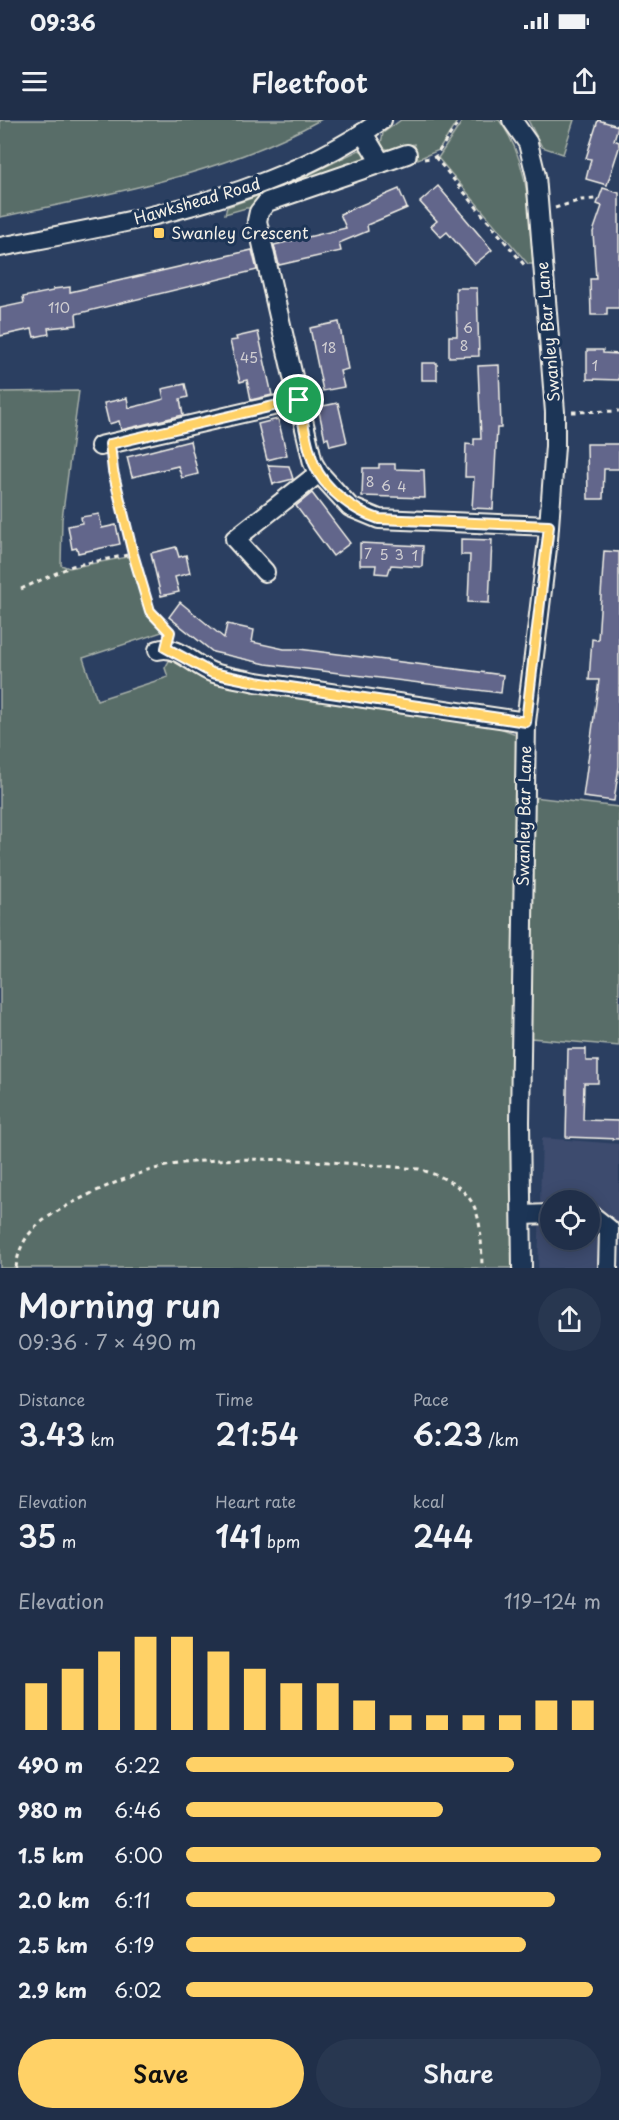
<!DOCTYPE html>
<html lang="en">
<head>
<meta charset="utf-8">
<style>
	:root { --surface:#202f49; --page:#283750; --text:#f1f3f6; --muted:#a2a9b4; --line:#3d4a61; --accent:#ffd166 }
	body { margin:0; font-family:"Playpen Sans",sans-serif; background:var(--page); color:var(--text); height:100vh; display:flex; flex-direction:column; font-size:22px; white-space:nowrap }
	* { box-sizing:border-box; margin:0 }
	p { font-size:20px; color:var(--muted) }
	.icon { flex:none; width:33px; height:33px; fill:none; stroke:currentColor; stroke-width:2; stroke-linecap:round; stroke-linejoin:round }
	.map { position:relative; height:1148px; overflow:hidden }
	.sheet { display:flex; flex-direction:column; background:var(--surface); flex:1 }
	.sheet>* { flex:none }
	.controls { position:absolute; left:540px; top:1070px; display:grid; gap:12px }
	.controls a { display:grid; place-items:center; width:60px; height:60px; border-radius:50%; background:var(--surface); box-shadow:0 3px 15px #0003,0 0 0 2px var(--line); font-size:30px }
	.pin { position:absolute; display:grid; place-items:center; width:51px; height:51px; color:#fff; margin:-26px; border:3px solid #fff; border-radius:50%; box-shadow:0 2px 6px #0007 }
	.round { display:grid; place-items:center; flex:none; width:63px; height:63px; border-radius:32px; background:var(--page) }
	.head { display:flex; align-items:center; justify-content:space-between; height:102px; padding:0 18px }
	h1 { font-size:33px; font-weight:600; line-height:45px }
	.metrics { display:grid; grid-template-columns:repeat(3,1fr); gap:9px; height:102px; padding:6px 18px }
	.metrics div { display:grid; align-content:center }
	.metrics b { font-size:30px; font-weight:600 }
	.metrics small { font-size:16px; font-weight:400 }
	.metrics p { font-size:16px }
	.chart { height:168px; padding:12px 18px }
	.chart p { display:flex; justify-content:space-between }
	.chart svg { width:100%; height:108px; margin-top:6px; stroke:var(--accent); stroke-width:6 }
	.button { display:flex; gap:12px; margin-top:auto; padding:12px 18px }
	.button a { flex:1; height:69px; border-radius:36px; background:var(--accent); color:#111; font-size:24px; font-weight:600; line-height:69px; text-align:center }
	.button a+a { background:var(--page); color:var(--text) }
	ul { padding:0 18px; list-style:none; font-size:20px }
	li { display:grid; grid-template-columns:96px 72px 1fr; align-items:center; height:45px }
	li i { height:15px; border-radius:8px; background:var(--accent) }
	.status { display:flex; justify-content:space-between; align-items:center; height:42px; padding:0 30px; background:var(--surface); direction:ltr }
	.status svg { height:16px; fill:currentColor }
	header { display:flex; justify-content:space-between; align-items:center; height:78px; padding:0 18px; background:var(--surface); font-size:27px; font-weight:600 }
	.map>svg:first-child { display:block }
	.built { fill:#3c4b6e; fill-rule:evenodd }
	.green { fill:#596d68; stroke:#a6afa8; stroke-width:1.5 }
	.building { fill:#62668b; stroke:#f4f1e8; stroke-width:1.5 }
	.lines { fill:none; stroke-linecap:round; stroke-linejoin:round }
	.minor-casing { stroke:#f4f1e8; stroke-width:22 }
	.path { stroke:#f4f1e8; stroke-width:3; stroke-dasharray:4.5 4.5; stroke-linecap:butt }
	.minor { stroke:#1d3557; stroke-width:18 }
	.route-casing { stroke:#fff; stroke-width:12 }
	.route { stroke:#ffd166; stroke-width:8 }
	.poi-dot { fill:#ffd166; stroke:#1d3557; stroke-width:2 }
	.labels { text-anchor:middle; stroke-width:6; stroke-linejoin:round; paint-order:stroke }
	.number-label { font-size:14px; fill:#d0ced1 }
	.street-label { font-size:16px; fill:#f4f1e8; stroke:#1d3557 }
	.poi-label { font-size:16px; fill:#f4f1e8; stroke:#1d3557; text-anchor:start }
</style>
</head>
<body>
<div class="status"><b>09:36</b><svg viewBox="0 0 49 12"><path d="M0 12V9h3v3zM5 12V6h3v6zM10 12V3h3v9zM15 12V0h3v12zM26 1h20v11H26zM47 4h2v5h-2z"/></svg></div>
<header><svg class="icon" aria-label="menu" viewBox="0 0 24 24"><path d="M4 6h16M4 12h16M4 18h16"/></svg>Fleetfoot<svg class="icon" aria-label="share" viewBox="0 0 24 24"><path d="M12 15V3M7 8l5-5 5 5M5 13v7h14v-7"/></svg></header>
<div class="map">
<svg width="619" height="1148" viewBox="0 0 619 1148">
	<rect width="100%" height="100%" fill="#2b3f61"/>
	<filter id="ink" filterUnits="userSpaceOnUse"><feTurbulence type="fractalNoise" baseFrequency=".0167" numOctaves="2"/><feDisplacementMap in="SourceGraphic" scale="12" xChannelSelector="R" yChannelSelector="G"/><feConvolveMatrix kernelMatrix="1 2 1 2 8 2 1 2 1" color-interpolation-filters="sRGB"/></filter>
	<g filter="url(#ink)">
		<path class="built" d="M 542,1018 L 619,1024 L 619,1148 L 538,1148 ZM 550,1080 L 590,1080 L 590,1119 L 550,1119 Z"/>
		<g class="green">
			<path d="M 0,0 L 320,0 C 221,55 109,74 0,97 Z"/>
			<path d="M 401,0 L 458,0 L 439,30 L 418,39 L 414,24 L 393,31 L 384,28 L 381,23 L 383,13 Z"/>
			<path d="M 463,0 L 499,0 C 530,41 529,95 535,144 L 528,144 L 438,38 Z"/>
			<path d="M 528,0 L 574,0 L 563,34 L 542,27 Z"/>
			<path d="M 359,30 L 365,33 L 364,40 L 253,88 L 246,88 L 225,94 L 227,87 L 290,64 Z"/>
			<path d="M 79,271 L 62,399 L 61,445 L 69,448 L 132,436 L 147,493 L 163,509 L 162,512 L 83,538 L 97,580 L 168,557 L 165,548 L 169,541 L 174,540 L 195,553 L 229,566 L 395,593 L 492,605 L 516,614 L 516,1145 L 511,1148 L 0,1148 L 0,272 Z"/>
			<path d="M 533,677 L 619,687 L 619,926 L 531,918 Z"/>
		</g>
		<g class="building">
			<path d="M 598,0 L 618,6 L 614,20 L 619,22 L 619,28 L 607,65 L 586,59 L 591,39 L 586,38 Z"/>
			<path d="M 438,66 L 492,130 L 475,144 L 447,112 L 441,117 L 431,106 L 437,101 L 420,82 Z"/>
			<path d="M 603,68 L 619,73 L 619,188 L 607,188 L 607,195 L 591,195 L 590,159 L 596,159 L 593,112 L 602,86 L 597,84 Z"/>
			<path d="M 399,69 L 407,88 L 367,105 L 368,111 L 339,123 L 341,131 L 279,145 L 274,125 L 346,108 L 340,94 Z"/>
			<path d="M 252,130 L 257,150 L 76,194 L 77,205 L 48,208 L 49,214 L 34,217 L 32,209 L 0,216 L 0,188 L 24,183 L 23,177 L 53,171 L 53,169 L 70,167 L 70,172 Z"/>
			<path d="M 456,168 L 477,168 L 479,236 L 449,237 L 449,216 L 457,216 Z"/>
			<path d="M 339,202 L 348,249 L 340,251 L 344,267 L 323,271 L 310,208 Z"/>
			<path d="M 258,212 L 272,275 L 251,280 L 247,260 L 240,262 L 230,221 L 237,220 L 236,217 Z"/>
			<path d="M 587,230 L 603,230 L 603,233 L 619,234 L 619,260 L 587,259 Z"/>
			<rect x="422" y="243" width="15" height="17"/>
			<path d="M 499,245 L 501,308 L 497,308 L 493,389 L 472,388 L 474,357 L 465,357 L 466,324 L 474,325 L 474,319 L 481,319 L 478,246 Z"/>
			<path d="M 185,264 L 188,277 L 180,279 L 183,295 L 121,310 L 119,301 L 109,304 L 104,283 L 127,278 L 129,288 L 146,284 L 164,279 L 162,269 Z"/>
			<path d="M 338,283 L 347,322 L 330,326 L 328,318 L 325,319 L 318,287 Z"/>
			<path d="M 278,299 L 287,335 L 267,340 L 258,304 Z"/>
			<path d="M 190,321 L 198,354 L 182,358 L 178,346 L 132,357 L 127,337 Z"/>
			<path d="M 587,324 L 619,324 L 619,349 L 604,349 L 603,379 L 588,379 Z"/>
			<path d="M 379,344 L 395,344 L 395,349 L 424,350 L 425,378 L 362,376 L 363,348 L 379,348 Z"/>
			<path d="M 268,345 L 289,346 L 293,359 L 273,364 Z"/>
			<path d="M 312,373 L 350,423 L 333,436 L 296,386 Z"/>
			<path d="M 99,394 L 102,408 L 116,405 L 120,424 L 78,433 L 77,428 L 72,429 L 68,406 L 82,403 L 81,397 Z"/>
			<path d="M 461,419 L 492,420 L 489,483 L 468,482 L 470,435 L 461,435 Z"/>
			<path d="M 360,423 L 423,426 L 422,447 L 391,445 L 388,454 L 375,453 L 376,445 L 360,445 Z"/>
			<path d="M 176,427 L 179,437 L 186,435 L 190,453 L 175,457 L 179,472 L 161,476 L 151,433 Z"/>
			<path d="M 604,431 L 619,432 L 619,646 L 614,681 L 583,677 L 599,560 L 589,560 L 592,519 L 598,520 Z"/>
			<path d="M 180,482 L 224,518 L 227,504 L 254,510 L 252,522 L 284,529 L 299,529 L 503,555 L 501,573 L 266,544 L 213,532 L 169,497 Z"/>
			<path d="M 568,929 L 586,929 L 586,941 L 598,941 L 598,963 L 584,963 L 583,1000 L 619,1001 L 619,1019 L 566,1017 Z"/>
		</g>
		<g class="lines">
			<g class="minor-casing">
				<g id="minor">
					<path d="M 512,0 L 528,23 L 536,56 L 555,292 L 555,326 L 548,420 L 526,602 L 520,1002 L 522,1148"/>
					<path d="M 363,13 L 381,43 L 267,82 L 259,92 L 257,101 L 313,343 L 319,353 L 350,387 L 379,399 L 549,406"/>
					<path d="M 381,43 L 407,34"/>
					<path d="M 0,127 C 132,101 270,80 382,0"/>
					<path d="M 100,326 L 299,280"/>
					<path d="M 265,452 L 235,419 L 319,353"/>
					<path d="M 158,530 C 178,524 195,547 214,553 C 227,557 242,559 256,562 L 526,602"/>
					<path d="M 590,1094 L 609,1109 L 608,1148"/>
					<path d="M 522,1095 L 550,1094"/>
				</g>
			</g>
			<g class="path">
				<path d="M 435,37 L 526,147"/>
				<path d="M 424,39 L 435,37 L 460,0"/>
				<path d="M 555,88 L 581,80 L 595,79"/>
				<path d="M 572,292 L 619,291"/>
				<path d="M 112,342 L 133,434 L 150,491 L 169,512"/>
				<path d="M 21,469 L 72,446 L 133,434"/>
				<path d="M 16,1148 C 20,1112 43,1099 72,1083 C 105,1066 146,1048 183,1043 C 257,1034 344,1043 419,1049 C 480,1068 481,1091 482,1148"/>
			</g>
			<use href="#minor" class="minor"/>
		</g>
	</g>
	<g class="lines" filter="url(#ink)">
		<g class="route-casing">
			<path id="route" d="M 299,280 C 303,301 306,324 314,344 C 324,369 354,391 379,399 L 549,406 L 526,602 L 256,562 L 212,553 L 166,528 L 170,512 L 150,491 L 133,434 L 113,351 L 110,324 Z"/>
		</g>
		<use href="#route" class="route"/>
	</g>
	<rect class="poi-dot" x="153" y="107" width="12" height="12" rx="3"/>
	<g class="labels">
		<g class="number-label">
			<text x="59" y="193">110</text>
			<text x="468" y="213">6</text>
			<text x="464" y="231">8</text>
			<text x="329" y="233">18</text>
			<text x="249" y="243">45</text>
			<text x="595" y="251">1</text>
			<text x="370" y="367">8</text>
			<text x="386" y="371">6</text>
			<text x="402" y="372">4</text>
			<text x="368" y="439">7</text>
			<text x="384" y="440">5</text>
			<text x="399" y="440">3</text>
			<text x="415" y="441">1</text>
		</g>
		<g class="street-label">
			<text transform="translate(197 81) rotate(-16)" y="6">Hawkshead Road</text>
			<text transform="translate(548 212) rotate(-95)" y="6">Swanley Bar Lane</text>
			<text transform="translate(524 696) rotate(-89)" y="6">Swanley Bar Lane</text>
		</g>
		<g class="poi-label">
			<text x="171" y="119">Swanley Crescent</text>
		</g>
	</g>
</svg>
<div class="controls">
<a><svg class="icon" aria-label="locate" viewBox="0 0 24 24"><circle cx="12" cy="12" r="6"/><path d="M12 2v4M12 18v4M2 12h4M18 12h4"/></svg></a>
</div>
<div class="pin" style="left:299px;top:280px;background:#1e9e55"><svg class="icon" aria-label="arrive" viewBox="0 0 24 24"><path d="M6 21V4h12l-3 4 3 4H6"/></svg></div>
</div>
<section class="sheet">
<div class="head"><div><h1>Morning run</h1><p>09:36 · 7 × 490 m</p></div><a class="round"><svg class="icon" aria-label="share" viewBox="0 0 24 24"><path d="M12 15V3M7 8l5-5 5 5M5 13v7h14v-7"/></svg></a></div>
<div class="metrics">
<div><p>Distance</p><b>3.43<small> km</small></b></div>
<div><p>Time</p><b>21:54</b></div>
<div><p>Pace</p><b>6:23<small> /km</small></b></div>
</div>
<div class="metrics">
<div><p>Elevation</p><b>35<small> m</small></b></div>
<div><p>Heart rate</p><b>141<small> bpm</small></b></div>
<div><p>kcal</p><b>244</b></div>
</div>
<div class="chart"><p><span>Elevation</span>119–124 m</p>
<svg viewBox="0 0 160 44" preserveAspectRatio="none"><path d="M5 44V25M15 44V19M25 44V12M35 44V6M45 44V6M55 44V12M65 44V19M75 44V25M85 44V25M95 44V32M105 44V38M115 44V38M125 44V38M135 44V38M145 44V32M155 44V32"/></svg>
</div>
<ul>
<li><b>490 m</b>6:22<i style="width:79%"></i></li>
<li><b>980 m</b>6:46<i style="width:62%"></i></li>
<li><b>1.5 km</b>6:00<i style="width:100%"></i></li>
<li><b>2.0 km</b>6:11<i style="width:89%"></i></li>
<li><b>2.5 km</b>6:19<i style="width:82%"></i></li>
<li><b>2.9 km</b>6:02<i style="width:98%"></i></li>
</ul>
<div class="button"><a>Save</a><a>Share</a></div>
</section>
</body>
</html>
